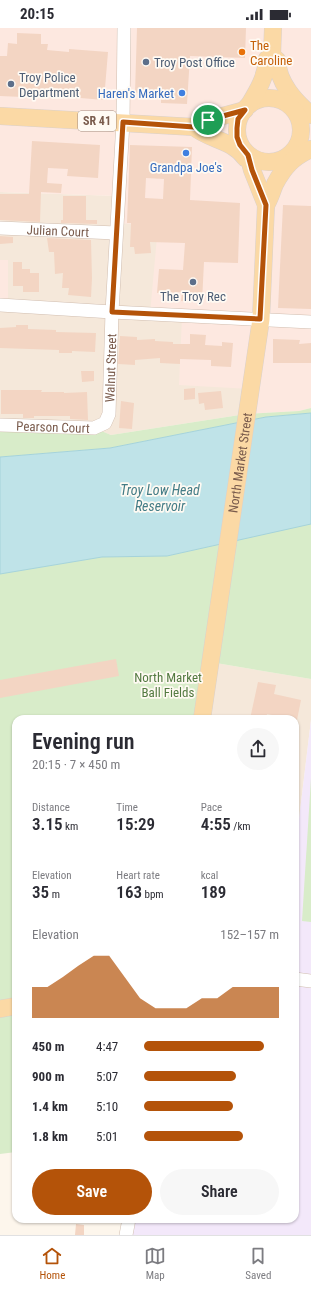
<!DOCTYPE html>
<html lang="en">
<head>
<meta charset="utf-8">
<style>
	:root { --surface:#fff; --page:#f7f7f7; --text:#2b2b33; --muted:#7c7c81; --line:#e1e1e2; --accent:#b45309 }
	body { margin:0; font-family:"Roboto Condensed",sans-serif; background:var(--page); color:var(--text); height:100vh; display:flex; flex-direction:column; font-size:15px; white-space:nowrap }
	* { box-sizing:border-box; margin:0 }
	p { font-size:13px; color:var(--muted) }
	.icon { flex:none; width:22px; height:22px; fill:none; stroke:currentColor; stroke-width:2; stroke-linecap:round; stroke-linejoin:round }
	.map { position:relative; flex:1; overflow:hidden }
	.drawer { position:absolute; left:12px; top:687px; width:287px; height:508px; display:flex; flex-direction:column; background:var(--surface); border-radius:12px; box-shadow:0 1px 3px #0004 }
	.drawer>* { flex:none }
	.pin { position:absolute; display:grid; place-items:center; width:34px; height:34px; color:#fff; margin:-17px; border:2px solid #fff; border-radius:50%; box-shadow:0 1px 4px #0007 }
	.round { display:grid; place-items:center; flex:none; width:42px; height:42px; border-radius:21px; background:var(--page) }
	.head { display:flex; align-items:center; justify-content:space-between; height:68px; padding:0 20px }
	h1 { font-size:22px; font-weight:600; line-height:30px }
	.stats { display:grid; grid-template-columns:repeat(3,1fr); gap:6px; height:68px; padding:4px 20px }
	.stats div { display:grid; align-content:center }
	.stats b { font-size:17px; font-weight:600 }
	.stats small { font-size:11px; font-weight:400 }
	.stats p { font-size:11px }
	.chart { height:112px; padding:8px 20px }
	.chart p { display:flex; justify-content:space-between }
	.chart svg { width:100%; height:72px; margin-top:4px; fill:var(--accent); opacity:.7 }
	.button { display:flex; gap:8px; margin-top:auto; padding:8px 20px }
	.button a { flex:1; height:46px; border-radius:24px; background:var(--accent); color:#fff; font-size:16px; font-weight:600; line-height:46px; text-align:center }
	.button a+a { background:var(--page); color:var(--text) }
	ul { padding:0 20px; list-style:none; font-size:13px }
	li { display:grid; grid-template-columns:64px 48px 1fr; align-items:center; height:30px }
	li i { height:10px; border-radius:5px; background:var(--accent) }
	.status { display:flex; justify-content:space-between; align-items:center; height:28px; padding:0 20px; background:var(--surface); direction:ltr }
	.status svg { height:11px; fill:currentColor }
	.tab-bar { display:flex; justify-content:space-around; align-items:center; height:56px; border-top:1px solid var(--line); background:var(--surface); font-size:11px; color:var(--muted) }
	.tab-bar a { display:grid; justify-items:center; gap:2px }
	.tab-bar .on { color:var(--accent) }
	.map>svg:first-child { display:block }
	.residential { fill:#f5e8da }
	.commercial { fill:#fde8e0 }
	.education { fill:#f3e8fa }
	.green { fill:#d8ecc9 }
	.water { fill:#bfe3e8; stroke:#a5d3da }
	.building { fill:#f3d5c3; fill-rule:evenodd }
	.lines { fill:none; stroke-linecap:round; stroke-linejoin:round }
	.minor-casing { stroke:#d1beb0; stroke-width:14 }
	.major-casing { stroke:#dad1cd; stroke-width:18 }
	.minor { stroke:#fff; stroke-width:13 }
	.major { stroke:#fbd9a5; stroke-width:17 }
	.route-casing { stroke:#fff; stroke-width:8 }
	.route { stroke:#b45309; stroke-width:5 }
	.food-dot { fill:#e8710a; stroke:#fffaf3; stroke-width:1.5 }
	.service-dot { fill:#5c6f8a; stroke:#fffaf3; stroke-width:1.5 }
	.shop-dot { fill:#3f7fe0; stroke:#fffaf3; stroke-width:1.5 }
	.labels { text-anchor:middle; stroke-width:3.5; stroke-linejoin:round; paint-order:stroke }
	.shield { fill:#fffaf3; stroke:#a28b7f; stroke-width:1 }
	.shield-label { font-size:12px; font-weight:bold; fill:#7a5c4d }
	.food-label { font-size:13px; fill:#c56008; stroke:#fffaf3; text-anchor:start }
	.service-label { font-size:13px; fill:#4e5e75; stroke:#fffaf3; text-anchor:start }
	.shop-label { font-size:13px; fill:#366cbe; stroke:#fffaf3; text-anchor:end }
	.street-label { font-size:13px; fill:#7a5c4d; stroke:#fffaf3 }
	.park-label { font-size:13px; fill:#537a41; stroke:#fffaf3 }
	.water-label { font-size:14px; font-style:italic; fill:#437c86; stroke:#fffaf3 }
</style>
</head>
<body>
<div class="status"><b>20:15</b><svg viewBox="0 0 49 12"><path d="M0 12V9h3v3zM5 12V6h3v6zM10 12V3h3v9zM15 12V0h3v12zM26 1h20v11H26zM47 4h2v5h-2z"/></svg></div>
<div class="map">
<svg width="311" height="1207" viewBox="0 0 311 1207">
	<rect width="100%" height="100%" fill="#fdf6ec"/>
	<g class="residential">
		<path d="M 0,164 L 118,168 L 158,198 L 182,288 L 250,361 L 246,386 L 111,407 L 93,400 L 0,397 L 0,277 L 8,232 L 0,232 Z"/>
		<path d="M 210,634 L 311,651 L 311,692 L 295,824 L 295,691 L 202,691 Z"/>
	</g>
	<g class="commercial">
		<path d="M 0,0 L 311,0 L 311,380 L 299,383 L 246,386 L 250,361 L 179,357 L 182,288 L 150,286 L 158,198 L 117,195 L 118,168 L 0,164 Z"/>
		<path d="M 0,232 L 8,232 L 8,278 L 0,277 Z"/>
	</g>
	<path class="education" d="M 311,692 L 311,1207 L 126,1207 L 129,1191 L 295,1191 L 295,824 Z"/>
	<g class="green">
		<path d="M 311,380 L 311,385 L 266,389 L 110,420 L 0,429 L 0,397 L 94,400 L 111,407 L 246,386 L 299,383 Z"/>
		<path d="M 307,496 L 311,496 L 311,651 L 210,634 L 202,691 L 16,691 L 16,1124 L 0,1126 L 0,546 L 102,529 L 167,528 Z"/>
		<path d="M 311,750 L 311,894 L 302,893 Z"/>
	</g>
	<path class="water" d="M 311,385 L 311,496 L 167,528 L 102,529 L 0,546 L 0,429 L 110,420 L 266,389 Z"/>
	<g class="building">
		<path d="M 137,0 L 246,0 L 245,30 L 190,28 L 187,76 L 161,75 L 161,65 L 135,65 Z"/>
		<path d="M 17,5 L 41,6 L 41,16 L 48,16 L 47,22 L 69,24 L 69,21 L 108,24 L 104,72 L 45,67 L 45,70 L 0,68 L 0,28 L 7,28 L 8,15 L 17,16 Z"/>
		<path d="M 32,113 L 100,117 L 98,150 L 67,148 L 68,141 L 48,140 L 47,155 L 62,156 L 61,165 L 41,164 L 40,194 L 0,192 L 0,166 L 29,166 Z"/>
		<path d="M 130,117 L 192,119 L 190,172 L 240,175 L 238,235 L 204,234 L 202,274 L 181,273 L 182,264 L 157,265 L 159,241 L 183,242 L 185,215 L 150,214 L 151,225 L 135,226 L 134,219 L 130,219 L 131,195 L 127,195 ZM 146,150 L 164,151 L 163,171 L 145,170 Z"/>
		<path d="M 63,168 L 86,168 L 86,192 L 97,192 L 97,196 L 61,195 L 61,192 L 63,192 Z"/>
		<path d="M 283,177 L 311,178 L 311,281 L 278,280 Z"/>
		<path d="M 0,208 L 13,209 L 13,215 L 0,216 Z"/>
		<path d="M 47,210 L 91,212 L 92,250 L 91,269 L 68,267 L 69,260 L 62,260 L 63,245 L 55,246 L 54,224 L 49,224 Z"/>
		<path d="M 13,234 L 22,234 L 22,241 L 30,241 L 30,245 L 39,245 L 39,264 L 23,264 L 23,258 L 13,258 Z"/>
		<path d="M 16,297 L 28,297 L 28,301 L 56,302 L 56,304 L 96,305 L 95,324 L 72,323 L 72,325 L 59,325 L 59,322 L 0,320 L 0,300 L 16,299 Z"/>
		<path d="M 190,306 L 206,307 L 205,317 L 222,318 L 222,314 L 233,315 L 231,339 L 211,338 L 211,332 L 180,331 L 180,336 L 160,335 L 160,330 L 135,332 L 135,337 L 118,336 L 120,308 L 137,309 L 137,312 L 155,311 L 155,313 L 173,314 L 173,316 L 190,316 Z"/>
		<path d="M 273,311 L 300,312 L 299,316 L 311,315 L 311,335 L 273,335 Z"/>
		<path d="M 81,343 L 94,343 L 94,353 L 82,354 Z"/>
		<path d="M 195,360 L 195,371 L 184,372 L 184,361 Z"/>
		<path d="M 1,362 L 42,362 L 41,364 L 64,364 L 64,365 L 87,364 L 88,392 L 70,391 L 70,388 L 34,388 L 34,390 L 23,390 L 23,386 L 1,386 Z"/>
		<path d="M 221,363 L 223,380 L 205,382 L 204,375 L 199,376 L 198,365 Z"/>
		<path d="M 121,373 L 134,375 L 132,401 L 119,400 Z"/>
		<path d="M 116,631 L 119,648 L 0,670 L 0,652 Z"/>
		<path d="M 258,654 L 276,657 L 274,666 L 301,672 L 297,692 L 267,686 L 266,691 L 250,691 Z"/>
		<path d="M 76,1196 L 84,1197 L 84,1207 L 75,1207 Z"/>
	</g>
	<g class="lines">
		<g class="minor-casing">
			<g id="minor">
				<path id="s1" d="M 0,200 L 116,205"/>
				<path d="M 0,277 L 112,284 L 311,294"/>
				<path id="s2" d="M 0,397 L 94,400 L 105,395 L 109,386 L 112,284 L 123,94 L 124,0"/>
				<path d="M 295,951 L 311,953"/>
				<path d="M 126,1207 L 129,1191"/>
			</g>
		</g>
		<g class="major-casing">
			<g id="major">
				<path d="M 272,28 L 277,32 C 278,55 295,73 311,87"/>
				<path d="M 272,28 L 273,0"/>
				<circle cx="269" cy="102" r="32"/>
				<path d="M 249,77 C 258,62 266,49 267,31 L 272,28"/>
				<path d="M 0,88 L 194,99"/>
				<path d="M 194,99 C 209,112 233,112 245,130"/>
				<path d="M 194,99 L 208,92 L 245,82"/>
				<path d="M 266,177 C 270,171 272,163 275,156 C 284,139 293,129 311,121"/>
				<path id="s3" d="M 202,691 L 261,291 L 266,177 L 252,142 L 248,127"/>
				<path d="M 0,981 L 16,978"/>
			</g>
		</g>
		<use href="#minor" class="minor"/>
		<use href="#major" class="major"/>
	</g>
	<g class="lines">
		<g class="route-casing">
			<path id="route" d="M 245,82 L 238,91 L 237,100 L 237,109 L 240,117 L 248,127 L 252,142 L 266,177 L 260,291 L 112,284 L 123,94 L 194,99 L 208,92 Z"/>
		</g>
		<use href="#route" class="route"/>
	</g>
	<circle class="food-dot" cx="242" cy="24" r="4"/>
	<g class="service-dot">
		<circle cx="146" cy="34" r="4"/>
		<circle cx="11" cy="56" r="4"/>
		<circle cx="193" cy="254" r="4"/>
	</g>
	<g class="shop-dot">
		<circle cx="182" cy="65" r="4"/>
		<circle cx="186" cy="125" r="4"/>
	</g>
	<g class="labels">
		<rect class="shield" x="78" y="83" width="38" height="20" rx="3"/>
		<g class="shield-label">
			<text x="97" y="97">SR 41</text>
		</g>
		<g class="food-label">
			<text x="250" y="22">The<tspan x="250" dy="15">Caroline</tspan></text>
		</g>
		<g class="service-label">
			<text x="154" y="39">Troy Post Office</text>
			<text x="19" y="54">Troy Police<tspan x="19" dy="15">Department</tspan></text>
			<text x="193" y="273" text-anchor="middle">The Troy Rec</text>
		</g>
		<g class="shop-label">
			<text x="174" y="70">Haren's Market</text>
			<text x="186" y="144" text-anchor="middle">Grandpa Joe's</text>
		</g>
		<g class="street-label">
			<text dy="5" stroke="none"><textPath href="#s1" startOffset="58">Julian Court</textPath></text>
			<text dy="5" stroke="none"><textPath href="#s2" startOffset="162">Walnut Street</textPath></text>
			<text dy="5" stroke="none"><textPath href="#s2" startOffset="53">Pearson Court</textPath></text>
			<text dy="5" stroke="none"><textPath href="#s3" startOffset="259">North Market Street</textPath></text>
		</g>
		<g class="park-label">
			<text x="168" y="654">North Market<tspan x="168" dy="15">Ball Fields</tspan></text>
		</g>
		<g class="water-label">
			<text x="160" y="467">Troy Low Head<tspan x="160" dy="16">Reservoir</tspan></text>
		</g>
	</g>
</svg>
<div class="pin" style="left:208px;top:92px;background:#1e9e55"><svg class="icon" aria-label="arrive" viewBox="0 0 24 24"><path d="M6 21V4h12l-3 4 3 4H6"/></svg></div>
<section class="drawer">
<div class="head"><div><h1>Evening run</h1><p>20:15 · 7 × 450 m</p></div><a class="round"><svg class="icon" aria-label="share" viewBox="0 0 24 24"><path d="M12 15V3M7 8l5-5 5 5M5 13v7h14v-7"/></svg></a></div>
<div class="stats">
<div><p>Distance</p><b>3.15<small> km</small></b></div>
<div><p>Time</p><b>15:29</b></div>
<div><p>Pace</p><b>4:55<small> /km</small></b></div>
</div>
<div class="stats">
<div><p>Elevation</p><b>35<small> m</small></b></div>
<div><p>Heart rate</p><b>163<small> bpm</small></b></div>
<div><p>kcal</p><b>189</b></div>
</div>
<div class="chart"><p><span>Elevation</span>152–157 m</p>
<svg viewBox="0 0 160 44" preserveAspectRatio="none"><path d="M0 44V25L10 25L20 19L30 12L40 6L50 6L60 19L70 32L80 38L90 38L100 38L110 32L120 32L130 25L140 25L150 25L160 25V44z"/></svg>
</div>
<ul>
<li><b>450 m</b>4:47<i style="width:89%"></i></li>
<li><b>900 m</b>5:07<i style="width:68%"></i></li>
<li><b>1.4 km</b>5:10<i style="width:66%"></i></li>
<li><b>1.8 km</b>5:01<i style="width:73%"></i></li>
</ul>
<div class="button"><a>Save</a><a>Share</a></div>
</section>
</div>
<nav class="tab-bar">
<a class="on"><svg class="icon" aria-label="home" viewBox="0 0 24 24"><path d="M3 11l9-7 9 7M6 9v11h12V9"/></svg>Home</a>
<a><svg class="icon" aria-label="map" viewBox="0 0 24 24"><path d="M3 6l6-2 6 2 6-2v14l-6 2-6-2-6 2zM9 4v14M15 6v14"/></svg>Map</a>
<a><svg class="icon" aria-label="saved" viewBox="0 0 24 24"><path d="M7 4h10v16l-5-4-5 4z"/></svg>Saved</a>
</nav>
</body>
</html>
